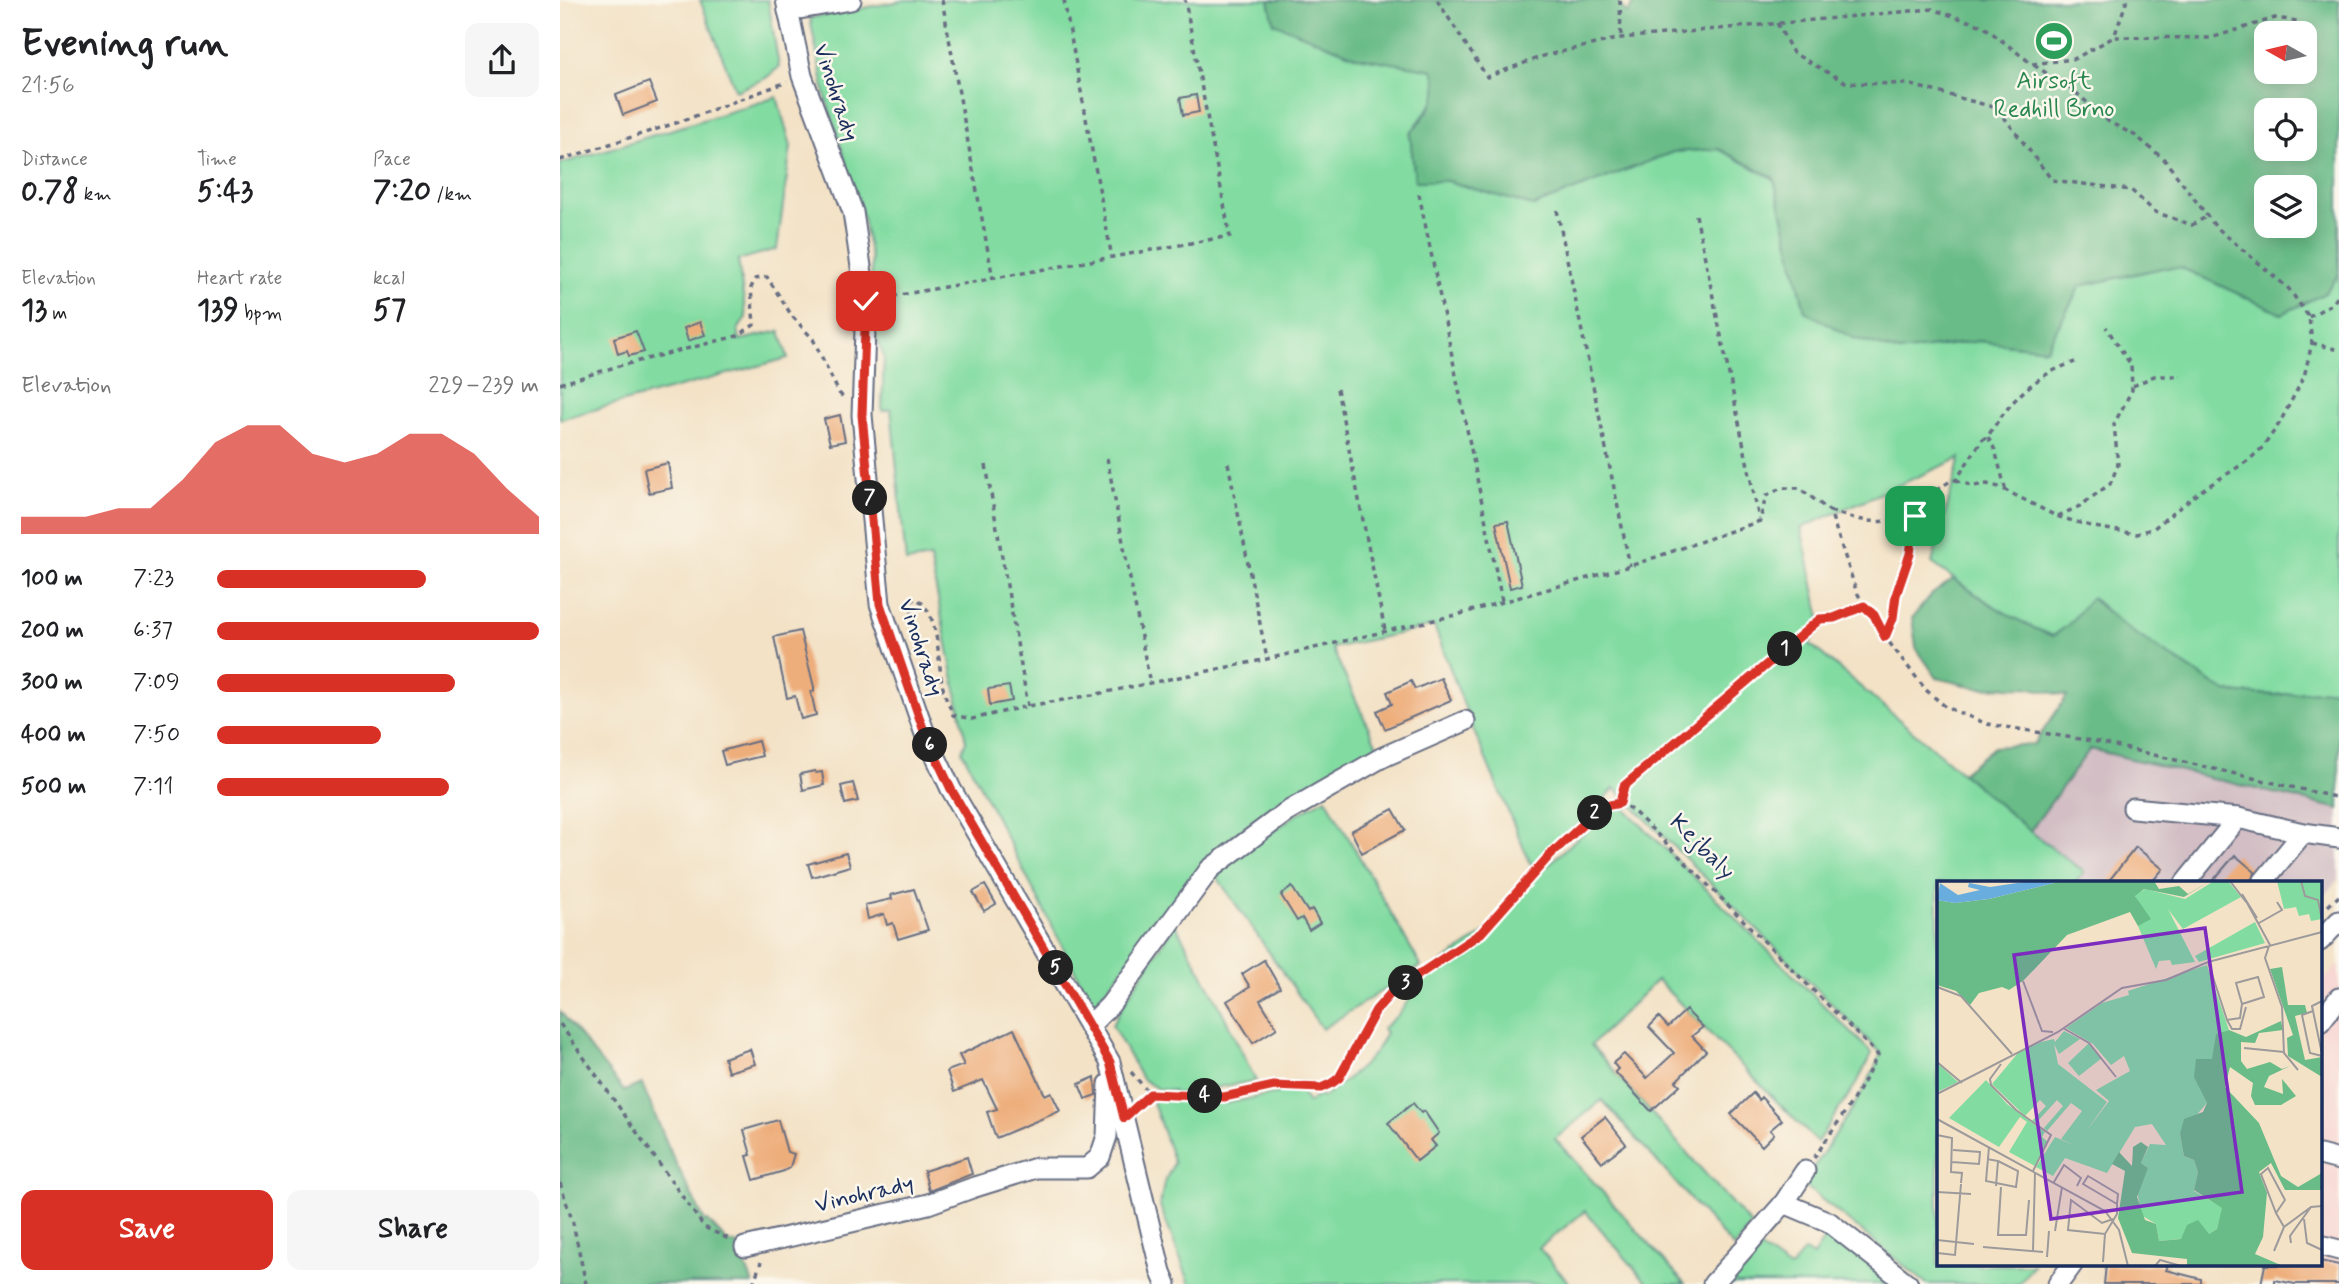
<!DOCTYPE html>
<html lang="en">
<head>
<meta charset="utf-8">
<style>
	:root { --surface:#fff; --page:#f6f6f6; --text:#202124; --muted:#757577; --accent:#d93025 }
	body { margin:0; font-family:Mynerve,sans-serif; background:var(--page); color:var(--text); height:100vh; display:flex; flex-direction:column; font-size:26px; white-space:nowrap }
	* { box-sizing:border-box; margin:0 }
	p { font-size:23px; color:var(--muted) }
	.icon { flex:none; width:38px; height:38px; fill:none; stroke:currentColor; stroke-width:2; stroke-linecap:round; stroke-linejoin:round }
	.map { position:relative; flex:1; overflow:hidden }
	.sheet { display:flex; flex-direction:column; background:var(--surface); width:560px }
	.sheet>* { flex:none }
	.needle { width:46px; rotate:278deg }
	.controls { position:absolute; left:1694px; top:21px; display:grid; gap:14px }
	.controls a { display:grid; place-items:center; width:63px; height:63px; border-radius:14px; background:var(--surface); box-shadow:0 4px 18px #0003; font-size:35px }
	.pin { position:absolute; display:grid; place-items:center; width:60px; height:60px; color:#fff; margin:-30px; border-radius:14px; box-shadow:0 4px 10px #0006 }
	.km { position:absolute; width:35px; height:35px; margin:-18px; border-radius:50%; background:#222; color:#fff; font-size:19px; line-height:35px; text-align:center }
	.round { display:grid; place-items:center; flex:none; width:74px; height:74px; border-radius:14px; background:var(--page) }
	.head { display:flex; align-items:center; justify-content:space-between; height:119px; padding:0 21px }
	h1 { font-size:38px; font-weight:800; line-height:52px }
	.stats { display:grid; grid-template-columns:repeat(3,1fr); gap:10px; height:119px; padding:7px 21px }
	.stats div { display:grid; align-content:center }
	.stats b { font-size:30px; font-weight:800 }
	.stats small { font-size:19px; font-weight:400 }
	.stats p { font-size:19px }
	.chart { height:196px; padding:14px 21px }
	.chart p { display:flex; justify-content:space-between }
	.chart svg { width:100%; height:126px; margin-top:7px; fill:var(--accent); opacity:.7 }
	.cta { display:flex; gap:14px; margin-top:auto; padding:14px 21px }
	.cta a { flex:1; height:80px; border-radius:14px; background:var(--accent); color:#fff; font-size:28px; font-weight:800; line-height:80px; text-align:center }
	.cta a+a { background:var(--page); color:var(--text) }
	ul { padding:0 21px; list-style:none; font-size:23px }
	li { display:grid; grid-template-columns:112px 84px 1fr; align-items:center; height:52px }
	li i { height:18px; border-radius:9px; background:var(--accent) }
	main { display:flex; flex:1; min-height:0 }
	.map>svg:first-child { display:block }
	.built { fill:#f7d0ce }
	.industrial { fill:#d2bec4 }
	.green { fill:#82dca1; stroke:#4e8680; stroke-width:2 }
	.forest { fill:#69bc87; stroke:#427672; stroke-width:2; fill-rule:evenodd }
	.building { fill:#eeae7b }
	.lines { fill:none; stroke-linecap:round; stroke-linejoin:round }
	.minor-casing { stroke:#676e82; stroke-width:23 }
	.path { stroke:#676e82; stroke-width:3.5; stroke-dasharray:5 5; stroke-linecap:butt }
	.minor { stroke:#fff; stroke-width:19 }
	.route-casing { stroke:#fff; stroke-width:14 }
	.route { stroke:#d93025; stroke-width:9 }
	.labels { text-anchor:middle; stroke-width:5; stroke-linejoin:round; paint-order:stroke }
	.leisure-label { font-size:24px; fill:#27864d; stroke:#fbf7ec }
	.street-label { font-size:24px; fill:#1b2f5e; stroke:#fbf7ec }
	.inset-road { fill:none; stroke:#9d9a9c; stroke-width:2 }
	.view { fill:#7b2cbf; fill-opacity:0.15; stroke:#7b2cbf; stroke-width:3.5 }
	.inset-edge { fill:none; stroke:#1b2f5e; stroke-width:3.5 }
</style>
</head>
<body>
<main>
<section class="sheet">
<div class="head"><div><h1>Evening run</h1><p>21:56</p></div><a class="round"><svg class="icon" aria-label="share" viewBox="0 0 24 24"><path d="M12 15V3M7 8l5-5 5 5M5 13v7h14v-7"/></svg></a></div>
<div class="stats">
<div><p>Distance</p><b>0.78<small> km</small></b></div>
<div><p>Time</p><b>5:43</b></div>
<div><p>Pace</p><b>7:20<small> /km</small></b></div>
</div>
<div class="stats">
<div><p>Elevation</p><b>13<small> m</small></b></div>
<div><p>Heart rate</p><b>139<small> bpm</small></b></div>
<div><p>kcal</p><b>57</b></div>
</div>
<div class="chart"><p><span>Elevation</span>229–239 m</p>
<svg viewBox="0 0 160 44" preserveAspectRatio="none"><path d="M0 44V38L10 38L20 38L30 35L40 35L50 25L60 12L70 6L80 6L90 16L100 19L110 16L120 9L130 9L140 16L150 28L160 38V44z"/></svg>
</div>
<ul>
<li><b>100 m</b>7:23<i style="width:65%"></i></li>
<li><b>200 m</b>6:37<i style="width:100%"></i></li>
<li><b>300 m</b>7:09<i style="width:74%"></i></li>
<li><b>400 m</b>7:50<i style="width:51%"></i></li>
<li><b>500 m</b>7:11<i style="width:72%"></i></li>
</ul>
<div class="cta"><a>Save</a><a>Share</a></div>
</section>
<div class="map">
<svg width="1779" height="1284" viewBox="0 0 1779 1284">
	<rect width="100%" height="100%" fill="#fbf7ec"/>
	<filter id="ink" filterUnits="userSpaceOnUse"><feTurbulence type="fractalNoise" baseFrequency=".0143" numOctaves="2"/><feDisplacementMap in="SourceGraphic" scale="14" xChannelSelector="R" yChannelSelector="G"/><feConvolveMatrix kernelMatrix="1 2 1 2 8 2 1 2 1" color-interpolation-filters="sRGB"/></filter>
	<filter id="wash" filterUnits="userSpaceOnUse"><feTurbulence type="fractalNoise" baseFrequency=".00686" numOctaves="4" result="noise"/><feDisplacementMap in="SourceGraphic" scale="28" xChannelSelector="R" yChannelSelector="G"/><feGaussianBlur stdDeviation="1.57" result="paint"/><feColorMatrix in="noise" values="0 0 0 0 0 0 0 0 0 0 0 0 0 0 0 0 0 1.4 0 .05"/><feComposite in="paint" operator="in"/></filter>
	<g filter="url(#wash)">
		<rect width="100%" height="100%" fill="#f3e2c6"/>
		<path class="built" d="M 1779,964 L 1779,1265 L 1760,1261 L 1760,985 Z"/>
		<path class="industrial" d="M 1530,749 L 1779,809 L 1779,878 L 1760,902 L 1760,883 L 1515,883 L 1524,871 L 1470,831 Z"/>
		<g class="green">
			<path d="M 140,0 L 208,0 L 219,67 L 206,78 L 176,91 Z"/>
			<path d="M 346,0 L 709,0 L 714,23 L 846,64 L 873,70 L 878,86 L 876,98 L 850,134 L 855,181 L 887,181 L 973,206 L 1113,152 L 1159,149 L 1214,179 L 1245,311 L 1339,352 L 1419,341 L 1486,349 L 1520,286 L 1602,268 L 1622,268 L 1722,314 L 1765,293 L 1779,274 L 1779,689 L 1715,695 L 1666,692 L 1565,627 L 1532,598 L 1508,625 L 1493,636 C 1448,619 1411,591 1372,563 L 1400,458 L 1241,528 L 1262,627 L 1249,643 L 1470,831 L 1524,872 L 1515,883 L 1378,883 L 1378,1265 L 1473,1265 L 1459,1284 L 1367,1284 L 1244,1185 C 1268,1140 1303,1101 1321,1053 L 1055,788 L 1015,828 L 971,865 L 913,729 L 874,626 L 772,648 L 817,746 L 812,753 L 701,816 L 660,845 L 533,1006 L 402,751 L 406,741 L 370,558 L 346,562 L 331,409 L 322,411 L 324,357 L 314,332 L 311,258 L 302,214 L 266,99 L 250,18 Z"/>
			<path d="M 217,97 L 231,146 L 217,249 L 178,260 L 186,317 L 178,330 L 180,340 L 220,331 L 228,358 L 0,419 L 0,164 Z"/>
			<path d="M 766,798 L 861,966 L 762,1029 L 655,874 L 734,816 Z"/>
			<path d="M 1061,805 L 1312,1053 L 1298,1081 L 1257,1142 L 1097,980 L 1031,1045 L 1191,1225 L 1174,1248 L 1042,1100 L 995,1139 L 1125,1284 L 1088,1284 L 1025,1211 L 979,1248 L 1010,1284 L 630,1284 L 600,1206 L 604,1183 L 614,1163 L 591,1097 L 668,1103 L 722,1092 L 741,1092 L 748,1103 L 760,1095 L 762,1098 C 788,1077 813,1064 826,1032 L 822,1029 L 838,1015 L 869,972 L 929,930 L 979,873 L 1014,841 Z"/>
			<path d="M 615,924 L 655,997 L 696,1081 L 615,1094 L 613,1091 L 598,1089 L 582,1079 L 552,1025 L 567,998 Z"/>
			<path d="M 1270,1230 L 1343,1284 L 1158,1284 L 1196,1245 L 1230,1269 L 1244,1251 L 1253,1256 Z"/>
		</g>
		<g class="forest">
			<path d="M 709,0 L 1057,0 L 1067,14 L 1075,0 L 1779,0 L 1779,274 L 1765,293 L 1722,314 L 1622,268 L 1602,268 L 1520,286 L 1486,349 L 1419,341 L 1339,352 L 1293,338 L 1245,311 L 1214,178 L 1159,149 L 1113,152 L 973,206 L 887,181 L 855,181 L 850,134 C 867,111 884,100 873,70 L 797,57 L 714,23 ZM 1745,33 L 1745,72 L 1706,72 L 1706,33 ZM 1745,110 L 1745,149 L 1706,149 L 1706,110 ZM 1706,187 L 1745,187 L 1745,226 L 1706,226 Z"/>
			<path d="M 1393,579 C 1425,601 1456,622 1493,636 L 1508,625 L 1531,598 L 1565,627 L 1666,692 L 1715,695 L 1779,689 L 1779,809 L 1530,749 L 1470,831 L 1402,773 L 1434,747 L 1474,744 L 1507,696 L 1466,687 L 1418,688 L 1377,678 L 1356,648 L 1352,618 L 1371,595 Z"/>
			<path d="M 0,1011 L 64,1091 L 82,1084 L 111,1153 L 145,1222 L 148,1221 L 167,1242 L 177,1244 L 193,1284 L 0,1284 Z"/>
		</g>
		<g id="blocks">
			<g class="building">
				<path d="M 89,82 L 97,102 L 63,115 L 56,95 Z"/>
				<path d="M 636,95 L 639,112 L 623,115 L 620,98 Z"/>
				<path d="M 140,322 L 145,335 L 128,341 L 124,328 Z"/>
				<path d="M 76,331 L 84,352 L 69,356 L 67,351 L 58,354 L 54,338 Z"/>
				<path d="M 280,415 L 285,441 L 270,444 L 264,419 Z"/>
				<path d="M 108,463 L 112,488 L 89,493 L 84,469 Z"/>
				<path d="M 948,521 L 962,585 L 950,588 L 936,523 Z"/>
				<path d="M 240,631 L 254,687 L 254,691 L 251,692 L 256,715 L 241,719 L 235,696 L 227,698 L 214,637 Z"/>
				<path d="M 881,678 L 891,700 L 825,729 L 817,711 L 832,704 L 827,692 L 851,681 L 855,689 Z"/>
				<path d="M 449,686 L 452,701 L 430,705 L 428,689 Z"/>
				<path d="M 198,741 L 202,756 L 165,765 L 161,751 Z"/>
				<path d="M 255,771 L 256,773 L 262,772 L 264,785 L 243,790 L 240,774 Z"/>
				<path d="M 293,783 L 298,801 L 285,804 L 281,786 Z"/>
				<path d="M 833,809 L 845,830 L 802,853 L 791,831 Z"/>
				<path d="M 1576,847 L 1603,869 L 1591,883 L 1547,883 Z"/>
				<path d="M 286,853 L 290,866 L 252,877 L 248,864 Z"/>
				<path d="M 1675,855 L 1695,872 L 1690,883 L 1651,883 Z"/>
				<path d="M 425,885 L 436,904 L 424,911 L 413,892 Z"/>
				<path d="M 732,887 L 748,912 L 752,909 L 760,923 L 749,930 L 742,918 L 737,921 L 721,895 Z"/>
				<path d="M 354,889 L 368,930 L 338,939 L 333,923 L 327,925 L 324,914 L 308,919 L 305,905 L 332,899 L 331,895 Z"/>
				<path d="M 704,960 L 720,988 L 700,1000 L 717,1028 L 693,1043 L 667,1001 L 690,987 L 682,974 Z"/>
				<path d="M 1126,1010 L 1143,1027 L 1132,1036 L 1146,1051 L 1116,1081 L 1120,1085 L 1091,1111 L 1055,1072 L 1058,1069 L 1053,1063 L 1064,1054 L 1087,1078 L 1114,1053 L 1089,1027 L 1099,1017 L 1108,1027 Z"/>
				<path d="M 454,1029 L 485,1095 L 491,1092 L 500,1111 L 436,1138 L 427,1112 L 437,1109 L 423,1080 L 394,1092 L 387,1071 L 404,1065 L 399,1055 Z"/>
				<path d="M 190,1049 L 195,1064 L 168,1072 L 164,1058 Z"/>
				<path d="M 535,1077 L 536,1095 L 525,1099 L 519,1084 Z"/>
				<path d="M 1193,1093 L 1199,1100 L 1201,1097 L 1222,1120 L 1210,1130 L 1214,1134 L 1202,1146 L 1171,1114 Z"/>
				<path d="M 853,1103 L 861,1113 L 864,1111 L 879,1133 L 871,1140 L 876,1146 L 857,1161 L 828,1123 Z"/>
				<path d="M 1045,1117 L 1066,1144 L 1042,1162 L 1021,1136 Z"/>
				<path d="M 218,1120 L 227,1152 L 234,1154 L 230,1167 L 224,1171 L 194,1180 L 187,1156 L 191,1155 L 184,1130 Z"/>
				<path d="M 407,1157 L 412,1174 L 369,1191 L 364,1171 Z"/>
				<path d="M 1760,1261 L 1779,1265 L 1779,1284 L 1735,1284 L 1715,1280 L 1715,1284 L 1701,1284 L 1705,1265 L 1760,1265 Z"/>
				<path d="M 1546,1265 L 1608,1265 L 1606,1270 L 1641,1279 L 1641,1284 L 1544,1284 Z"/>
			</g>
		</g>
	</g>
	<g filter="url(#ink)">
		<use href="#blocks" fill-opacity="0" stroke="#676e82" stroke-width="2"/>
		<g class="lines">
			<g class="minor-casing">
				<g id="minor">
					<path d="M 226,0 L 242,76 L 293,212 L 306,301 L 302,415 L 320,604 L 365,734 L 391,789 L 550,1062 L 601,1272 L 606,1284"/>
					<path d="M 228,11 L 291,0"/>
					<path d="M 1573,808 L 1678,818"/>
					<path d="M 1625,883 L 1678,818 L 1743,833"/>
					<path d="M 1702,883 L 1743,833 L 1779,838"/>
					<path d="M 1760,941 L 1779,921"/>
					<path d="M 1760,1022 L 1779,998"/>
					<path d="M 529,1026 L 550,1005 L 650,869 L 725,813 L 821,758 L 905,721"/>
					<path d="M 1760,1155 L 1779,1160"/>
					<path d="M 1224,1203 L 1245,1171"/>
					<path d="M 1760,1245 L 1779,1250"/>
					<path d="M 185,1247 L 368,1204 L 412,1188 L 476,1168 L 527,1168 L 540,1157 L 547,1136 L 549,1084"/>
					<path d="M 1153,1284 L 1224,1203 L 1269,1222 L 1348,1284"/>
					<path d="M 1498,1284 L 1512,1265"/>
				</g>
			</g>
			<g class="path">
				<path d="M 382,0 L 433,279"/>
				<path d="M 504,0 L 552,258"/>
				<path d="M 877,0 L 927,77 L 983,56 L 1061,38 L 1372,9 L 1423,26 L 1472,64 L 1514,59 L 1554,37"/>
				<path d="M 1060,0 L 1061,38"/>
				<path d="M 1567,0 L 1554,37 L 1651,38 L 1715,18 L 1737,21"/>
				<path d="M 1217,23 L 1233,53 L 1287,83 L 1348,84 L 1437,108 L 1492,180 L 1571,190 L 1595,212 L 1632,225 L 1646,217"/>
				<path d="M 0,160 L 119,122 L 227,82"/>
				<path d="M 859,194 L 942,601"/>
				<path d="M 997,210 L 1070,566"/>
				<path d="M 1136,215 L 1199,519"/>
				<path d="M 323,298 L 670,236 L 625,0"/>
				<path d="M 1749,317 L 1773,303 L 1779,295"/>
				<path d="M 1752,343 L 1779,350"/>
				<path d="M 0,384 L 55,367 L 177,336 L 194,325 L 191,288 L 195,279 L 207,277 L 232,316 L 253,339 L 279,393 L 286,400"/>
				<path d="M 1573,386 L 1594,376 L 1621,376"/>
				<path d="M 777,389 L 825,631"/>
				<path d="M 1428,437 L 1435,450 L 1446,491"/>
				<path d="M 547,458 L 590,684"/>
				<path d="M 668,463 L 707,659"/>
				<path d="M 426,465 L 468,706"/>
				<path d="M 1396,480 L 1413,486 L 1427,484 L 1439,487 L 1496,516 L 1534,527 L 1577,534 L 1594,528 L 1639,492 L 1689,460 L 1703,447 L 1719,424 L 1744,377 L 1752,343 L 1749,317 L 1729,289 L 1655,226 L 1604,159 L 1576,136 L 1549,122 L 1513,90 L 1472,64"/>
				<path d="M 1270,511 C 1302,521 1328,530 1357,507"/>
				<path d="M 1498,516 L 1520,506 L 1550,484 L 1558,465 L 1554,424 L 1572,390 L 1571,365 L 1546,327"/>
				<path d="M 1325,637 L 1333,618 L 1336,595 L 1350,554 L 1355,516 L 1360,505 L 1369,495 L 1392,480 L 1396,480 L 1422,440 L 1428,436 C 1450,401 1474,375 1515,362"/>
				<path d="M 357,652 L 351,606 L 352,600 L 357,599 C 381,615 377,662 383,688 C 385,697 390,706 393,715 L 412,719 L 468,706 L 532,695 L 707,659 L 900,614 L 1070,566 L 1200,521 L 1206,496 L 1221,488 L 1239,488 L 1270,511 L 1296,590 L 1304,606 L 1314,615 L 1325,637 L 1366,690 L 1386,707 L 1427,724 L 1538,742 L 1779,798"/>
				<path d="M 1061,803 L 1064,786 L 1260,619 L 1274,618 L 1304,606"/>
				<path d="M 1768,906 L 1779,896"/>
				<path d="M 0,1024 L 144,1227 L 171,1240"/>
				<path d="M 571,1072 L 590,1094"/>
				<path d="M 577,1106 L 590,1094 L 664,1097 L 714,1086 L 761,1088 L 779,1078 L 816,1010 L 831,993 L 921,933 L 990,855 L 1032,816 L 1046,806 L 1061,803 L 1072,810 L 1093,830 L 1318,1055 L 1293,1100 L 1254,1158"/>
				<path d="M 0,1183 L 13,1223 L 26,1284"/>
				<path d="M 193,1284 L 201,1262"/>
			</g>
			<use href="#minor" class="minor"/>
		</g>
	</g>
	<g class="lines" filter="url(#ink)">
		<g class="route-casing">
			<path id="route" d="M 306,301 L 302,415 L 320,604 L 365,734 L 391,789 L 550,1062 L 564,1118 L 590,1094 L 664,1097 L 714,1086 L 761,1088 L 772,1083 L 779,1078 L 816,1010 L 831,993 L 921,933 L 990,855 L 1032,816 L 1045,806 L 1060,803 L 1064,786 L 1260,619 L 1274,618 L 1304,606 L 1314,615 L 1325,637 L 1333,618 L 1336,595 L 1350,554 L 1355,516"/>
		</g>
		<use href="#route" class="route"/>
	</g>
	<defs>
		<g id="stadium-disc" transform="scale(2.0125)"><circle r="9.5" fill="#2e9e5b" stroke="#fbf7ec"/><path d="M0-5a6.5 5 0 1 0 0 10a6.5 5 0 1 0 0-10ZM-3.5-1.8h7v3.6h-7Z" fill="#fff"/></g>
	</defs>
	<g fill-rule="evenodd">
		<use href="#stadium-disc" x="1494" y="41"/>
	</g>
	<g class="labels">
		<g class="leisure-label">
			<text x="1494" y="88">Airsoft<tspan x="1494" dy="28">Redhill Brno</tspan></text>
		</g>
		<g class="street-label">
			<text transform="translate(277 92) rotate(72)" y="8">Vinohrady</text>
			<text transform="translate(362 647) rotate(72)" y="8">Vinohrady</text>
			<text transform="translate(1143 846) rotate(45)" y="8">Kejbaly</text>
			<text transform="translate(304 1193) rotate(-13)" y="8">Vinohrady</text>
		</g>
	</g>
	<g transform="translate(1377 881)">
		<rect width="385" height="385" fill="#f3e2c6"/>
		<path d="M 277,0 L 291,0 L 304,16 L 246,48 L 231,28 L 258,81 L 235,84 L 233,79 L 222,80 L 219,88 L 201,45 L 207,39 L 198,14 L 208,8 L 248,18 ZM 340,0 L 385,0 L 385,38 L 374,40 L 372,33 L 362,35 L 359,26 L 347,28 ZM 318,41 L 328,62 L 262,81 L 258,75 ZM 270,84 L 292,149 L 279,154 L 276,178 L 259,182 L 258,196 L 270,222 L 243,253 L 247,275 L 257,279 L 261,291 L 257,310 L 286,327 L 280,348 L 272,353 L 249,352 L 244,358 L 222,360 L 219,343 L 204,334 L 200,309 L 211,287 L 204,282 L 213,263 L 229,264 L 215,243 L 198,246 L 170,292 L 128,277 L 116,295 L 99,286 L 118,256 L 139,265 L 124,258 L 145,230 L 134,222 L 110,250 L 107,247 L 126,225 L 120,219 L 99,242 L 95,240 L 109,225 L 103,219 L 88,235 L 55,203 L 81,172 L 104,161 L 117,158 L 118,161 L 127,150 L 143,158 L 122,173 L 117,163 L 121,183 L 170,221 L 148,252 L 172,220 L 159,209 L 193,190 L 187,175 L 174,184 L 156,163 L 129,147 L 165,122 L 192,114 L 191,110 ZM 152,162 L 165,177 L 142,195 L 131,182 ZM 0,182 L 21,201 L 0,211 ZM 49,199 L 70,223 L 108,251 L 105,256 L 111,261 L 98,285 L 72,271 L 90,241 L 83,236 L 62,266 L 12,237 Z" fill="#82dca1"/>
		<path d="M 125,0 L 217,0 L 222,8 L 242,5 L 251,13 L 273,0 L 247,16 L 207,8 L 198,15 L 214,38 L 201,45 L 193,31 L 130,54 L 87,99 L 72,109 L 65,106 L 42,112 L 33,124 L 19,110 L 0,104 L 0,19 L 18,22 L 52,18 ZM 345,86 L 351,124 L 368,124 L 370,132 L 358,135 L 368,179 L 385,176 L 385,196 L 351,175 L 350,157 L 356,154 L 333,88 ZM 344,140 L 346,149 L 322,152 L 318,162 L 304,161 L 304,180 L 310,188 L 333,181 L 345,188 L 353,185 L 332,195 L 327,206 L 346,213 L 345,198 L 359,215 L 344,224 L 318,224 L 314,215 L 316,202 L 293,186 L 288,206 L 322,242 L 344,295 L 361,306 L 385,292 L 385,309 L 348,309 L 334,282 L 322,291 L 330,312 L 326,356 L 318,373 L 346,385 L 250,385 L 250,378 L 195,372 L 181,337 L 188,290 L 175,283 L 182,271 L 195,285 L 196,266 L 204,261 L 211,266 L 204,282 L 211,287 L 200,316 L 208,339 L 219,343 L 222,360 L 244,358 L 250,344 L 261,339 L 272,353 L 280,348 L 285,327 L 257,309 L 261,291 L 257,279 L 247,275 L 243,253 L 247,238 L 266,231 L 270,222 L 257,196 L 259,178 L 275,178 L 279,153 L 292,149 L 309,156 Z" fill="#69bc87"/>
		<path d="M 94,0 L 125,0 L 52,18 L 18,22 L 0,19 L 3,2 L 21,14 L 43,9 L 31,6 L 32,2 L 53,6 Z" fill="#68adde"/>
		<path class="inset-road" d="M 293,0 L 309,21M 364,0 L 368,15 L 381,19 L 385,38M 305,13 L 320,37M 309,20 L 333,64M 322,42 L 345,29 L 340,21M 332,65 L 328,77 L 345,126 L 347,172 L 361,189M 271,81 L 290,139 L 303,137 L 305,123 L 299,102 L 321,96 L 327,116 L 305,123M 86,100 L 105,150 L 116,151M 0,106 L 24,115 L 75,173M 385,120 L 375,125 L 385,173M 376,130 L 365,134 L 373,172 L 385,175M 290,139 L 295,148 L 303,148 L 309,126M 126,147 L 152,162 L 179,196M 307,167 L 347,171M 0,181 L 25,202M 64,183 L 53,198 L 54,204 L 79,229 L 114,254 L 96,290M 0,213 L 121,151 L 185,107 L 229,99 L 271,81 L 385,51M 0,238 L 168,330 L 182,349 L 191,385M 0,254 L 15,257 L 14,291 L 25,292 L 24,302M 52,266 L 49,300 L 79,306 L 81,290 L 61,280M 50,278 L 61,280 L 59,305M 15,281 L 42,283 L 43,271 L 16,269M 117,301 L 127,284 L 144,297 L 140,305M 64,306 L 61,354 L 89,354 L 92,319M 0,311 L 34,313M 339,332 L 348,319 L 331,287 L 324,293 L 339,332 L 347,346M 176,338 L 165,342 L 134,319 L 131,349 L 168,353 L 180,333 L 180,323 L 146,303 L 151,295 L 181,313 L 180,323M 367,338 L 370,362 L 385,369M 118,350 L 125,306M 0,359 L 37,363M 354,362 L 353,355 L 374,326 L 385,325M 46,366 L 106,371M 96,370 L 98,291M 337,370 L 347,346 L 374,326M 0,372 L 18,374 L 24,303M 110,376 L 112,350M 166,381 L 168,353M 218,385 L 223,379 L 244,385"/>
		<path class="view" d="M 268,47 L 305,311 L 114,338 L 77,74 Z"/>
		<rect width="385" height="385" class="inset-edge"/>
	</g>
</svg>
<div class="controls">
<a><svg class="needle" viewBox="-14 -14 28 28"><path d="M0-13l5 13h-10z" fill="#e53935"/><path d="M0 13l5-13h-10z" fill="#757577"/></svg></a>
<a><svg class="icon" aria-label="locate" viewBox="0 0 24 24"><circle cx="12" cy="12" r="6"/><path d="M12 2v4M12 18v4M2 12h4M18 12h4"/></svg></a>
<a><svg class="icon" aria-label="layers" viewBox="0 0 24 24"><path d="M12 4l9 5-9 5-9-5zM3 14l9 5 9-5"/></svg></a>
</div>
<div class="pin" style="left:1355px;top:516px;background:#1e9e55"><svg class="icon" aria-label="arrive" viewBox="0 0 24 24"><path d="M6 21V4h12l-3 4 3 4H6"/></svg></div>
<div class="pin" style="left:306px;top:301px;background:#d93025"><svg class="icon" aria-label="check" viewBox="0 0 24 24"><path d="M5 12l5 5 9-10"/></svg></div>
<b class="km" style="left:1225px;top:649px">1</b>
<b class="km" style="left:1035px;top:813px">2</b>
<b class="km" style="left:846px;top:983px">3</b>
<b class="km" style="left:645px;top:1096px">4</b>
<b class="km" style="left:496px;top:968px">5</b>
<b class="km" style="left:370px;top:745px">6</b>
<b class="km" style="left:310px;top:498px">7</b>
</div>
</main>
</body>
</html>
